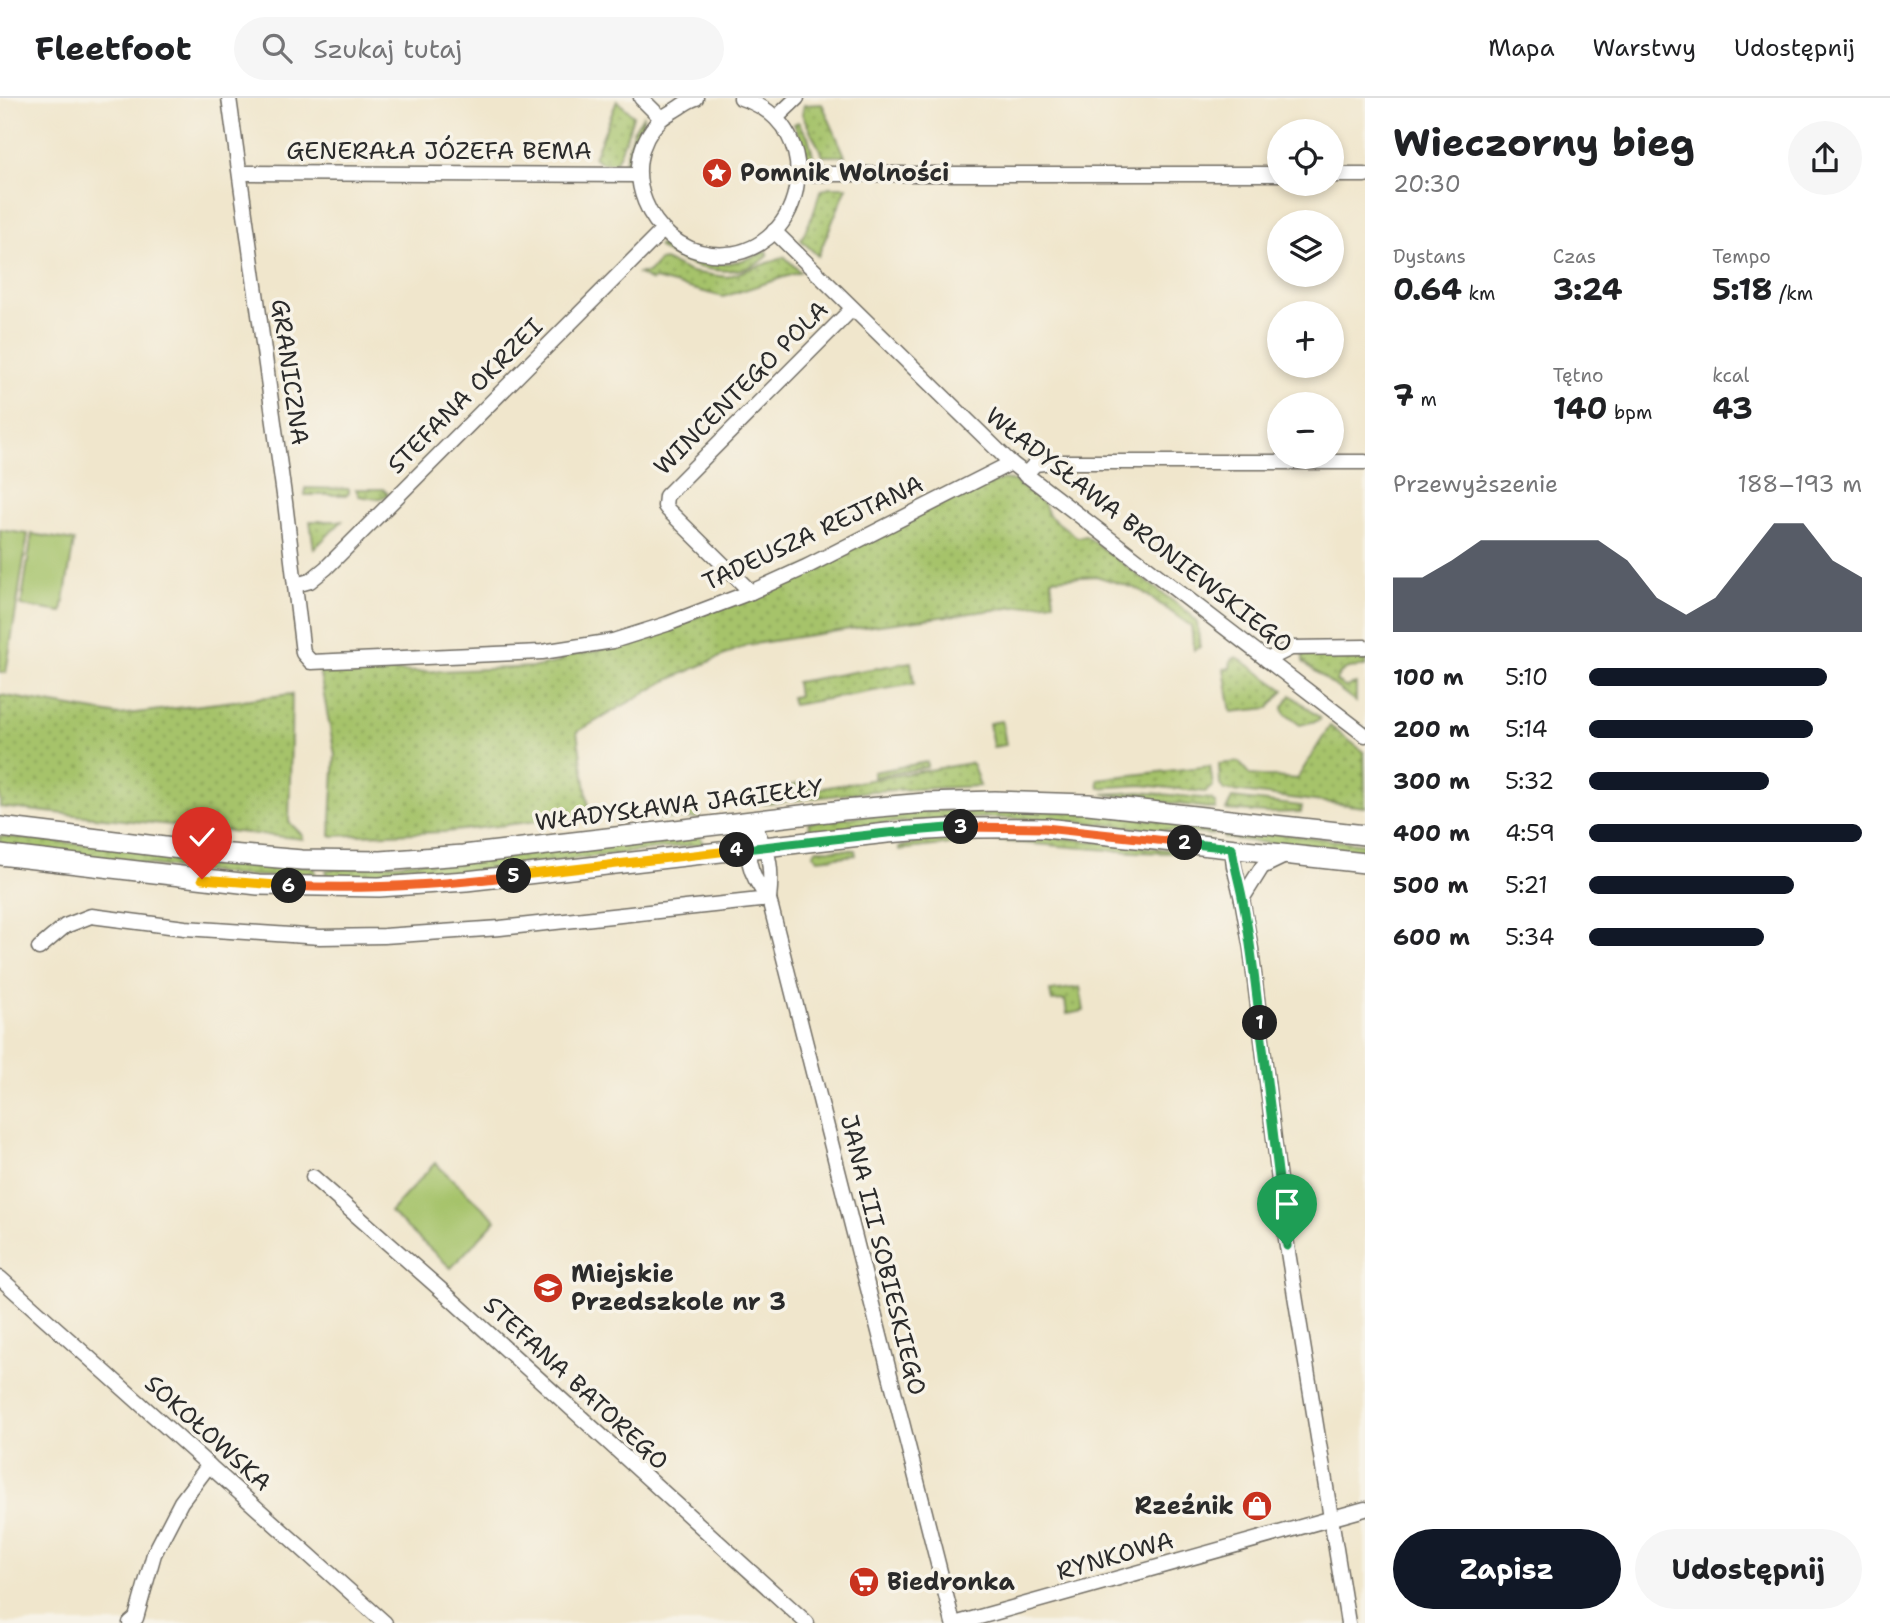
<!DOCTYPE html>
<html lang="pl">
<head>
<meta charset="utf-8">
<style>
	:root { --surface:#fff; --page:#f6f6f6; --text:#202124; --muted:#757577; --line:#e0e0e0; --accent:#111827 }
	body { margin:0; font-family:"Shantell Sans",sans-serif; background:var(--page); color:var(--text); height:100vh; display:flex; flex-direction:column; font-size:26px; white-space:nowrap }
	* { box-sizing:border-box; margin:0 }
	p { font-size:23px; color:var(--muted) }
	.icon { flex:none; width:38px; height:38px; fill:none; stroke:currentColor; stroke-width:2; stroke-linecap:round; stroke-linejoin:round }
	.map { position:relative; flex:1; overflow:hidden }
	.side { display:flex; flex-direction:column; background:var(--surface); width:525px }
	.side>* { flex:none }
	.buttons { position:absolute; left:1267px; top:21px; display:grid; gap:14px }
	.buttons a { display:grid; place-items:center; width:77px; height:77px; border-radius:50%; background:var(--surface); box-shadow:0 4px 10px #0003; font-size:35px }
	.pin { position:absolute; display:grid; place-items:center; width:60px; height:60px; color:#fff; margin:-72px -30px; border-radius:50% 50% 50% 0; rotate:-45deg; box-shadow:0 0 7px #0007 }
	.pin .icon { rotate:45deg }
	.km { position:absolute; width:35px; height:35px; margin:-18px; border-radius:50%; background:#222; color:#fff; font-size:19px; line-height:35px; text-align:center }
	.round { display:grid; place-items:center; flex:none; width:74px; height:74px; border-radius:37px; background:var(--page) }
	.summary { display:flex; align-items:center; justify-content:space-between; height:119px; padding:0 28px }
	h1 { font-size:38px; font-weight:700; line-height:52px }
	.stats { display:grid; grid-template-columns:repeat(3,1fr); gap:10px; height:119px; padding:7px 28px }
	.stats div { display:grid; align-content:center }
	.stats b { font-size:30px; font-weight:700 }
	.stats small { font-size:19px; font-weight:400 }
	.stats p { font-size:19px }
	.chart { height:196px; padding:14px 28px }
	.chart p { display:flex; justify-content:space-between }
	.chart svg { width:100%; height:126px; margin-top:7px; fill:var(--accent); opacity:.7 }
	.primary-button { display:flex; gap:14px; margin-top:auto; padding:14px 28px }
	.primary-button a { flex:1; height:80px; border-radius:42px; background:var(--accent); color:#fff; font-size:28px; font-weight:700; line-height:80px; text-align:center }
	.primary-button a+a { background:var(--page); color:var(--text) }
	ul { padding:0 28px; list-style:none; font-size:23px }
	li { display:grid; grid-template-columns:112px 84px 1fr; align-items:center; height:52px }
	li i { height:18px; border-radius:9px; background:var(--accent) }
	header { display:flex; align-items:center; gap:42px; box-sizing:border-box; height:98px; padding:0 35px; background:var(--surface); border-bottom:2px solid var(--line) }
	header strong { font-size:33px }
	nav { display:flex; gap:38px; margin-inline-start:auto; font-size:24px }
	.search { width:490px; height:63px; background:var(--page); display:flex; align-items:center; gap:18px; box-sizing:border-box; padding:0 24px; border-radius:38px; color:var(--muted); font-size:26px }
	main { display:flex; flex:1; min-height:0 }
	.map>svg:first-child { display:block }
	.grass { fill:url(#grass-dots); stroke:#68774a; stroke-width:2 }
	.pitch { fill:#a6c36a; stroke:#68774a; stroke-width:2 }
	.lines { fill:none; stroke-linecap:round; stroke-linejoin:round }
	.minor-casing { stroke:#706c63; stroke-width:17 }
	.major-casing { stroke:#706c63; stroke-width:22 }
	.minor { stroke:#fff; stroke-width:14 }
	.major { stroke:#fff; stroke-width:19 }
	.split-1-casing { stroke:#fff; stroke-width:14 }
	.split-2-casing { stroke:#fff; stroke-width:14 }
	.split-3-casing { stroke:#fff; stroke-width:14 }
	.split-4-casing { stroke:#fff; stroke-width:14 }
	.split-5-casing { stroke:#fff; stroke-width:14 }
	.split-6-casing { stroke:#fff; stroke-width:14 }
	.split-7-casing { stroke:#fff; stroke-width:14 }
	.split-1 { stroke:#22a559; stroke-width:9 }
	.split-2 { stroke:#22a559; stroke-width:9 }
	.split-3 { stroke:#f0652b; stroke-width:9 }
	.split-4 { stroke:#22a559; stroke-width:9 }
	.split-5 { stroke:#f5b400; stroke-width:9 }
	.split-6 { stroke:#f0652b; stroke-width:9 }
	.split-7 { stroke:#f5b400; stroke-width:9 }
	.labels { text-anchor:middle; stroke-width:7; stroke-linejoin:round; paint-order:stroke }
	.street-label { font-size:24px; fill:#2b2b2b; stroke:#f7f3e8 }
	.poi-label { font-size:24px; font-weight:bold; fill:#2b2b2b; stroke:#f7f3e8; text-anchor:start }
</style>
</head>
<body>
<header>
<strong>Fleetfoot</strong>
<div class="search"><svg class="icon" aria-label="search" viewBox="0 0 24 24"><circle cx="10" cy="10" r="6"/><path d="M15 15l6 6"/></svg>Szukaj tutaj</div>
<nav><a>Mapa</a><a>Warstwy</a><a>Udostępnij</a></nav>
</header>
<main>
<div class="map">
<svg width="1365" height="1525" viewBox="0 0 1365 1525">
	<defs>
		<pattern id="grass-dots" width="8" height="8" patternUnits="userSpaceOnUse" patternTransform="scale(1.75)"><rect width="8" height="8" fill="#a6c36a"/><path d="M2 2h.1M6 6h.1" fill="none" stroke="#879f57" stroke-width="1.8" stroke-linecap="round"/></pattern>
	</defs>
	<rect width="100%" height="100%" fill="#f7f3e8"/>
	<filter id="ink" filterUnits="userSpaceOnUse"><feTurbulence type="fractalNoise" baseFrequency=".0143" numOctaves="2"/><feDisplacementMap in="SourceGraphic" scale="14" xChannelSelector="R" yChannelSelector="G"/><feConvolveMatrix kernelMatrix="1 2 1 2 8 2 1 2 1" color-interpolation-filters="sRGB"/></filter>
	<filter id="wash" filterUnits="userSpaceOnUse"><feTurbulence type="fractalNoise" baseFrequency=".00686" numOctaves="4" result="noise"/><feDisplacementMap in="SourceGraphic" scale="28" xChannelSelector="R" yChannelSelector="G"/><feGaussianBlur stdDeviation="1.57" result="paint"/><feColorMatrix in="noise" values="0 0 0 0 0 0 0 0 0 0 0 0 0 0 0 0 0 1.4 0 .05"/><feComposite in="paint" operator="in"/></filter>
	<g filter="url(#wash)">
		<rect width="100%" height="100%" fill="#f0e6cc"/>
		<g class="grass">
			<path d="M 617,3 L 633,17 C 632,24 619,60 615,65 L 601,65 L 594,59 Z"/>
			<path d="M 822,6 L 824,10 L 845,58 L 823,58 L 802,16 L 804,7 Z"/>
			<path d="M 643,18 C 644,28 632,61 624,66 L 633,33 Z"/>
			<path d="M 798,24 L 808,38 L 815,65 L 807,57 L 794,26 Z"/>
			<path d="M 829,89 L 847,89 L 818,158 L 801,142 L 813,117 L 820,93 Z"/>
			<path d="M 662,146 C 703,165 722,175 766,153 L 768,158 C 739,184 685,172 658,148 Z"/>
			<path d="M 785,159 L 800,174 L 723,199 L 655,181 L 652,183 L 637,175 L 648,175 L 659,163 L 665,162 L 690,174 L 727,179 Z"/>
			<path d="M 1003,381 L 1014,383 L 1045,407 L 1048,417 L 1077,439 L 1086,438 L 1190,516 L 1197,525 L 1200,549 L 1194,552 L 1191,528 L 1140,492 L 1096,478 L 1051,481 L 1054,504 L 857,530 L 747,547 L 666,583 L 577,634 L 590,717 L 445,734 L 330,738 L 335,657 L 319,571 L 417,574 L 536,569 L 560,564 L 560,559 L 597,553 L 676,529 L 986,384 L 988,387 Z"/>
			<path d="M 305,390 L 349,391 L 349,395 L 346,397 L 305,397 Z"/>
			<path d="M 356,391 L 383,391 L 388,396 C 379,404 369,399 359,398 Z"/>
			<path d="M 310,423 L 342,423 L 314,451 Z"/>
			<path d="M 1365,556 L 1365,569 C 1351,569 1342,568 1336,583 L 1345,589 L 1356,586 L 1356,604 L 1303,564 L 1303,557 Z"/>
			<path d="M 1237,559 L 1284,592 L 1269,610 L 1231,614 L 1224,571 L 1230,570 L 1231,562 Z"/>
			<path d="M 911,564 L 914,586 L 793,607 L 791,599 L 798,598 L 796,584 Z"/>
			<path d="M 292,596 L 289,724 L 303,738 L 303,741 L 0,709 L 0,597 L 119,617 Z"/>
			<path d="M 1291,597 L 1320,620 L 1320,622 L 1300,627 L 1284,615 L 1283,609 Z"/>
			<path d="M 1002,623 L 1006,647 L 993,649 L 989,625 Z"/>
			<path d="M 1330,628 L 1364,654 L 1365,709 L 1224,692 L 1220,687 L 1219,666 L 1239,664 L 1250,677 L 1297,681 Z"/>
			<path d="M 927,664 L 927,669 L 874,679 L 873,674 Z"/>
			<path d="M 970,665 L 973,667 L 980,688 L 872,693 L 763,706 L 762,700 Z"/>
			<path d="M 1210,668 L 1213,688 L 1205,694 L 1142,687 L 1099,690 L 1098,681 Z"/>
			<path d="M 814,683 L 815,688 L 766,696 L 766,692 Z"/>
			<path d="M 1140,694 L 1211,701 L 1216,706 L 1216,711 L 1103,696 Z"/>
			<path d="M 1232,700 L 1302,708 L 1301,714 L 1266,715 L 1226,712 Z"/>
			<path d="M 988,710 L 1096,715 L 1213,729 L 1214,737 C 1139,730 1063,720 988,720 C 929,720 869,727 811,734 L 808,724 L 875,717 Z"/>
			<path d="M 699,714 L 700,720 L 655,721 L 655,719 Z"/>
			<path d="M 1224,729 L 1365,746 L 1365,757 L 1224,740 Z"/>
			<path d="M 700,737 L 703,746 L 436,777 L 326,781 L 326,772 Z"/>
			<path d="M 0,738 L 315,769 L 315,780 L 234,777 L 0,748 Z"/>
			<path d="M 1008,738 L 1071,741 L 1209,756 L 1134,754 L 986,742 L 899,752 L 899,749 L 939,740 Z"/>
			<path d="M 817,751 L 855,752 L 856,757 L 818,761 L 813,756 Z"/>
			<path d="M 1080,889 L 1084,913 L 1067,916 L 1065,902 L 1052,903 L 1050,893 Z"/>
		</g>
		<g class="pitch">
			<path d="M 0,432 L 28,436 L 6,575 L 0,574 Z"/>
			<path d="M 32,436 L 74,443 L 62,514 L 21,508 Z"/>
			<path d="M 435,1065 L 496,1122 L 451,1170 L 390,1114 Z"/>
		</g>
	</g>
	<g filter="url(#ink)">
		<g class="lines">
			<g class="minor-casing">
				<g id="minor">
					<path d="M 229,0 L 285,404 L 303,555 L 311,564 L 542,554 L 613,543 L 667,526 L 751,494 L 804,470 L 1011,365"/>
					<path d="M 641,0 L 661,20"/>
					<path d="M 696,0 C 689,2 684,6 678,10 C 672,14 665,17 660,22 C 614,68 649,149 711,156 C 804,165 834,29 741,0"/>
					<path d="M 776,20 L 797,0"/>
					<path d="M 240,75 L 638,77"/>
					<path d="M 799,76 L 1279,76"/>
					<path d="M 1332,77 L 1365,77"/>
					<path d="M 774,133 L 1011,365 L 1365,637"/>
					<path d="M 1025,377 L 1035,366 L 1053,364 L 1365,364"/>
					<path d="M 296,487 L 310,483 L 326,470 L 662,133"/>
					<path d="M 751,494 L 668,412 L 665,408 L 666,398 L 852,211"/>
					<path d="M 1267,562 L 1291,550 L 1365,549"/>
					<path d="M 751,723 C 769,753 773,766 769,801 L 953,1525"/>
					<path d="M 751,723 C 746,758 746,773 769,801"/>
					<path d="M 1232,750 L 1234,768 L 1242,801 L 1251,851 L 1287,1148 L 1348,1525"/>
					<path d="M 1242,801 L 1262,769 L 1287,757"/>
					<path d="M 39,850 L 65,828 L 91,818 L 185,830 L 320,839 L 384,838 L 500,830 L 769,801"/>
					<path d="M 313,1079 L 440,1191 L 807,1525"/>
					<path d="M 0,1180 L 385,1525"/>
					<path d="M 130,1525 L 136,1520 L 154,1456 L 181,1404 L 209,1367"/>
					<path d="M 958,1525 L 1365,1411"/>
				</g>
			</g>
			<g class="major-casing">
				<g id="major">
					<path d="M 0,729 L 206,754 L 302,762 L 381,763 L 463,757 L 844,712 L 925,705 L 995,703 L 1088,706 L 1365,737"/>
					<path d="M 0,757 L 258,787 L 379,789 L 466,783 L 887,735 C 940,730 992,729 1045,730 L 1365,765"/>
				</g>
			</g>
			<use href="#minor" class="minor"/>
			<use href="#major" class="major"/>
		</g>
	</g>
	<g class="lines" filter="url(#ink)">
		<g class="split-1-casing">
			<path id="split-1" d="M 1260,925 L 1287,1148"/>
		</g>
		<g class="split-2-casing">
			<path id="split-2" d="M 1185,745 L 1232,750 C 1234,769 1240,786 1243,804 C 1251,844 1255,884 1260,925"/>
		</g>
		<g class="split-3-casing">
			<path id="split-3" d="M 961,729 L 1045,730 L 1185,745"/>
		</g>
		<g class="split-4-casing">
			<path id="split-4" d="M 737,752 L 887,735 L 961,729"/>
		</g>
		<g class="split-5-casing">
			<path id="split-5" d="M 514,778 L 737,752"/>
		</g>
		<g class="split-6-casing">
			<path id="split-6" d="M 289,788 C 365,792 439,787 514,778"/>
		</g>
		<g class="split-7-casing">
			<path id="split-7" d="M 202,781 L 289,788"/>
		</g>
		<use href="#split-1" class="split-1"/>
		<use href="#split-2" class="split-2"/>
		<use href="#split-3" class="split-3"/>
		<use href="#split-4" class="split-4"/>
		<use href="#split-5" class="split-5"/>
		<use href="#split-6" class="split-6"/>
		<use href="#split-7" class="split-7"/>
	</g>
	<defs>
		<g id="sight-disc" transform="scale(1.575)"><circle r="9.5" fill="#c8321e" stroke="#f7f3e8"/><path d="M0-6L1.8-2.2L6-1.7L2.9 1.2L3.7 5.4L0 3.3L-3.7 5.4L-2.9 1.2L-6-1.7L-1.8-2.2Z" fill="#fff"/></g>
		<g id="school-disc" transform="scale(1.575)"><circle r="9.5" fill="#c8321e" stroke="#f7f3e8"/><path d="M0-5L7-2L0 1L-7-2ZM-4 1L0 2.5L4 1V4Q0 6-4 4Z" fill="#fff"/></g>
		<g id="shop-disc" transform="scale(1.575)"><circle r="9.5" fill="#c8321e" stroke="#f7f3e8"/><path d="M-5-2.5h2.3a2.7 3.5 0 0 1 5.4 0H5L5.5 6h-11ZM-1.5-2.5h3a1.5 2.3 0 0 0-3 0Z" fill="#fff"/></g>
		<g id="supermarket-disc" transform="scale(1.575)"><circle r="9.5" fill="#c8321e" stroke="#f7f3e8"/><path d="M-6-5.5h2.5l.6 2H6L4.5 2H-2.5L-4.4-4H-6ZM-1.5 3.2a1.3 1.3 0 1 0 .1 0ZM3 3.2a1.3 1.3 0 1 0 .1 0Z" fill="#fff"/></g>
	</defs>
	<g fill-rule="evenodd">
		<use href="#sight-disc" x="717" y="75"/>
		<use href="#school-disc" x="548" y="1190"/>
		<use href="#shop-disc" x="1257" y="1408"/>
		<use href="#supermarket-disc" x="864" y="1484"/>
	</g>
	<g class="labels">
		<g class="street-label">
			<text x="439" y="61">GENERAŁA JÓZEFA BEMA</text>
			<text transform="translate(290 274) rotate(82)" y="8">GRANICZNA</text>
			<text transform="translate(741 290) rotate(-45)" y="8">WINCENTEGO POLA</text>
			<text transform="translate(465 298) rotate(-45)" y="8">STEFANA OKRZEI</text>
			<text transform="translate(1139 432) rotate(38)" y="8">WŁADYSŁAWA BRONIEWSKIEGO</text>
			<text transform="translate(813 435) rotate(-25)" y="8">TADEUSZA REJTANA</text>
			<text transform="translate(679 707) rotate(-7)" y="8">WŁADYSŁAWA JAGIEŁŁY</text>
			<text transform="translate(883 1157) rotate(76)" y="8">JANA III SOBIESKIEGO</text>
			<text transform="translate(576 1285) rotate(43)" y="8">STEFANA BATOREGO</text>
			<text transform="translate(208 1335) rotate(42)" y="8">SOKOŁOWSKA</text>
			<text transform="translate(1115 1458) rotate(-16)" y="8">RYNKOWA</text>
		</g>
		<g class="poi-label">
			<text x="740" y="83">Pomnik Wolności</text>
			<text x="571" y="1184">Miejskie<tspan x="571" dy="28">Przedszkole nr 3</tspan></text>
			<text x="1234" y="1416" text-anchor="end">Rzeźnik</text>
			<text x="887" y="1492">Biedronka</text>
		</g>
	</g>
</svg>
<div class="buttons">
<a><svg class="icon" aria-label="locate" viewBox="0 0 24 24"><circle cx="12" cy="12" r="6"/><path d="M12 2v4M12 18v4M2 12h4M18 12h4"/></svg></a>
<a><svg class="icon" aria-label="layers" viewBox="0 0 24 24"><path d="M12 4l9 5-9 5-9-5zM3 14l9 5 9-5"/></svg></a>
<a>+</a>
<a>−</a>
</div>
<div class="pin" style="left:1287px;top:1148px;background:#1e9e55"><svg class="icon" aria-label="arrive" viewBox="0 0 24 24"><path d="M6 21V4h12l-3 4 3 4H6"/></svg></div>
<div class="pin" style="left:202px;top:781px;background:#d93025"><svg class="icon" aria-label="check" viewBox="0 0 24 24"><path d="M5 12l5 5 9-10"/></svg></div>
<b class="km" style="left:1260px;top:925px">1</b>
<b class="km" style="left:1185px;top:745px">2</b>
<b class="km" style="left:961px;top:729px">3</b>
<b class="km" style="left:737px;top:752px">4</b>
<b class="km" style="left:514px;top:778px">5</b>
<b class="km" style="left:289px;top:788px">6</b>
</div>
<section class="side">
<div class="summary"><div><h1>Wieczorny bieg</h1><p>20:30</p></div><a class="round"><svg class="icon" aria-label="share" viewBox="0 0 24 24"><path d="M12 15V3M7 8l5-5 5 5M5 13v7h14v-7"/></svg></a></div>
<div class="stats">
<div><p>Dystans</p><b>0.64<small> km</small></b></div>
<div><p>Czas</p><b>3:24</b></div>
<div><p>Tempo</p><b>5:18<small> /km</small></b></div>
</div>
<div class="stats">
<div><b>7<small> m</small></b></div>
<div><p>Tętno</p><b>140<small> bpm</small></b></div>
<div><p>kcal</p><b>43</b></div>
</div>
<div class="chart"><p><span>Przewyższenie</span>188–193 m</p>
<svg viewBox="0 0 160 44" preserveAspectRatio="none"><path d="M0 44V25L10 25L20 19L30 12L40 12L50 12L60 12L70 12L80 19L90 32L100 38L110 32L120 19L130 6L140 6L150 19L160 25V44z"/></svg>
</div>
<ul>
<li><b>100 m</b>5:10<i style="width:87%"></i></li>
<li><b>200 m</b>5:14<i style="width:82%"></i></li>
<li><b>300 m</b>5:32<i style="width:66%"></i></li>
<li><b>400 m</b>4:59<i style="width:100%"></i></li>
<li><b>500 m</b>5:21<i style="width:75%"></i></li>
<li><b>600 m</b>5:34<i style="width:64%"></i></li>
</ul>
<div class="primary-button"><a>Zapisz</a><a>Udostępnij</a></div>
</section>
</main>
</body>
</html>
